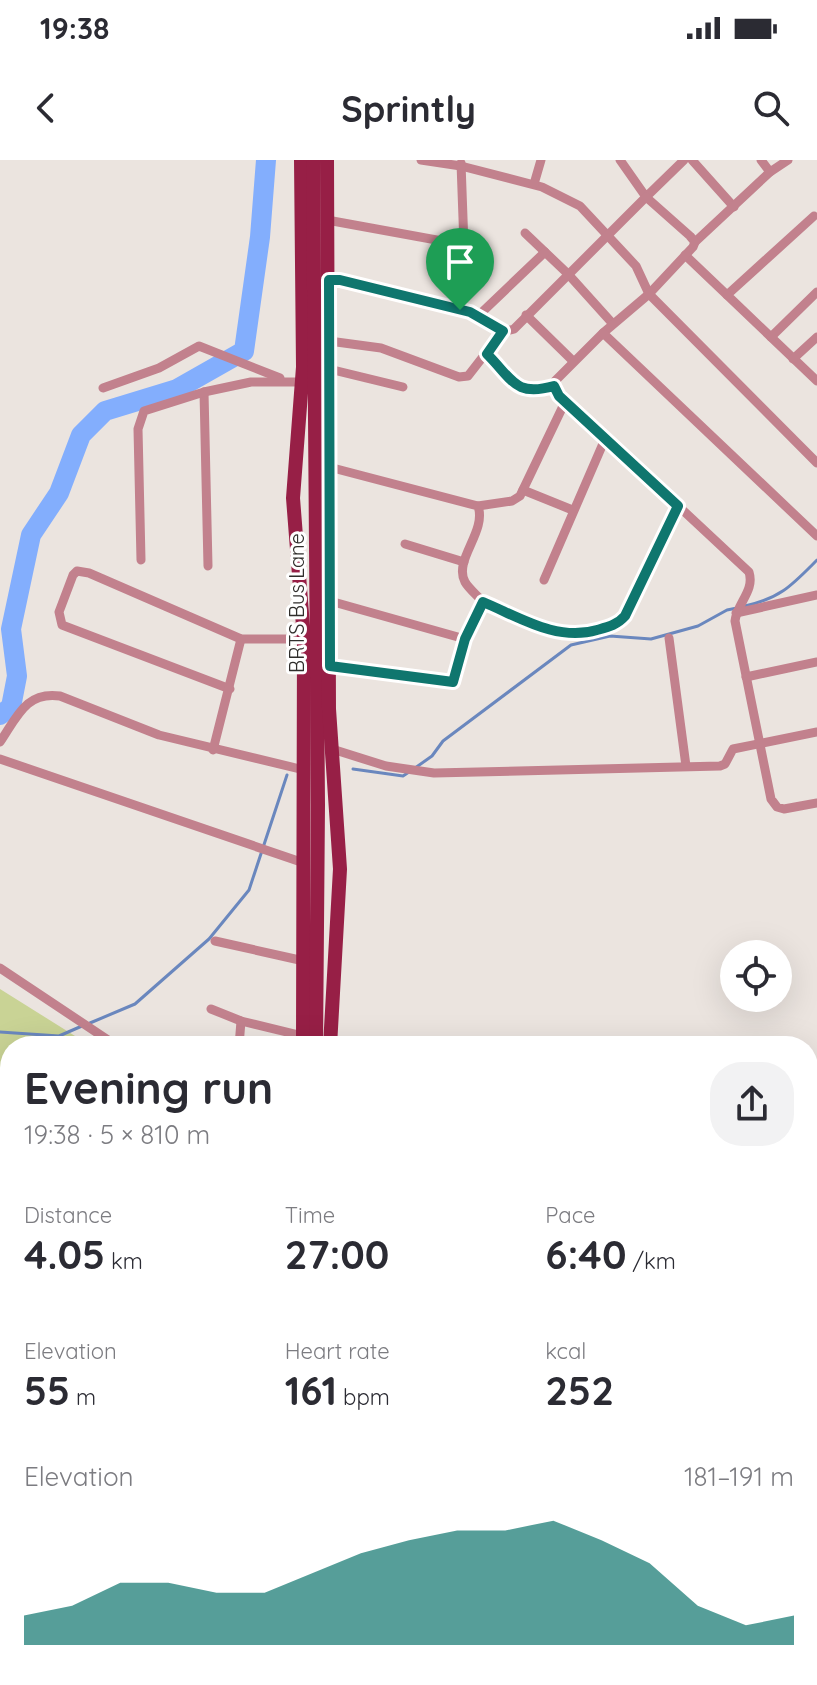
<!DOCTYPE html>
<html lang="en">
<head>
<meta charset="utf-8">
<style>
	:root { --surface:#fff; --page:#f2f2f3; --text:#2b2b33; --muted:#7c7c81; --accent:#0f766e }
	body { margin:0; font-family:Quicksand,sans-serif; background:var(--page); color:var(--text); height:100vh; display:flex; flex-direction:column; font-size:30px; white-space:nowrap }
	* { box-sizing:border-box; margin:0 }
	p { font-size:26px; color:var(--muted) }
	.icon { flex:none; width:44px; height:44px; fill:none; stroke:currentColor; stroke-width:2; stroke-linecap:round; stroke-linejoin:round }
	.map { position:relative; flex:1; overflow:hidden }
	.panel { position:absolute; left:0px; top:876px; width:818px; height:650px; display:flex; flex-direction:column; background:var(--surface); border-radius:32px 32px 0 0; box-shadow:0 8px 32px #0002 }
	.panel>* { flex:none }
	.fabs { position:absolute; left:720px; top:780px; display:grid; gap:16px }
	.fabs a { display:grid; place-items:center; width:72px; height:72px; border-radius:50%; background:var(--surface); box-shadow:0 8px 32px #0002; font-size:40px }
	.pin { position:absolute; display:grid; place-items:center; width:68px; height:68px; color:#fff; margin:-82px -34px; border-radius:50% 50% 50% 0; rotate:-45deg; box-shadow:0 0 8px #0007 }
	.pin .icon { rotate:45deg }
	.round { display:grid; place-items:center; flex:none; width:84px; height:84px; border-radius:32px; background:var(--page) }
	.summary { display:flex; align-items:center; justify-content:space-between; height:136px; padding:0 24px }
	h1 { font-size:44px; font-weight:700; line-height:60px }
	.metrics { display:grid; grid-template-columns:repeat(3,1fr); gap:12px; height:136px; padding:8px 24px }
	.metrics div { display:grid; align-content:center }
	.metrics b { font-size:40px; font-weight:700 }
	.metrics small { font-size:22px; font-weight:400 }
	.metrics p { font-size:22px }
	.chart { height:224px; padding:16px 24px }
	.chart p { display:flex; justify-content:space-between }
	.chart svg { width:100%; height:144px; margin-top:8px; fill:var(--accent); opacity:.7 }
	.status { display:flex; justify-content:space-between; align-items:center; height:56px; padding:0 40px; background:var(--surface); direction:ltr }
	.status svg { height:22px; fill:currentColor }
	header { display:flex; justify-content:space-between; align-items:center; height:104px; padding:0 24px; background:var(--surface); font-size:36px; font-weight:700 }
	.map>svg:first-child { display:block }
	.green { fill:#c9d395 }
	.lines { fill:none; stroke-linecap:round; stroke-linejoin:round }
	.stream { stroke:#6a87be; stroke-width:3 }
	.river { stroke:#83aefd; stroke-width:20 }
	.minor { stroke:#c2818d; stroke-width:9 }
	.primary { stroke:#971f46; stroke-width:14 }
	.route-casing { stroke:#fff; stroke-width:16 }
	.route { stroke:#0f766e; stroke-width:10 }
	.labels { text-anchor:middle; stroke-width:6; stroke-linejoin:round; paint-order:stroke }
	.street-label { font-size:20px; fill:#2f2d2b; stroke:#fff }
</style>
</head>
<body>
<div class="status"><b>19:38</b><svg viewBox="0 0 49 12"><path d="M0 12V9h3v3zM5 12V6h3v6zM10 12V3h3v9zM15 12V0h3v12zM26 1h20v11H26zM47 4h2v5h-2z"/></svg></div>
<header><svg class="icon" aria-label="back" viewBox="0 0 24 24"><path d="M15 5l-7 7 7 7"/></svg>Sprintly<svg class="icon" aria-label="search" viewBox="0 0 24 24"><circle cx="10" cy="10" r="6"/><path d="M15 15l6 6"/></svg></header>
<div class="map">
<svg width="817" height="1525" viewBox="0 0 817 1525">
	<rect width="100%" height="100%" fill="#ebe4df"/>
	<path class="green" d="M 0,829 L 91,886 L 10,886 L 10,1491 L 0,1492 Z"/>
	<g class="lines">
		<g class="stream">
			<path d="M 745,446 C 781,438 792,425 817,400"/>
			<path d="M 415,608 L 432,596 L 443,581 L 571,485 L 610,476 L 651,479 L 698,466 L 727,450 L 737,448"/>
			<path d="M 353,609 L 403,616 L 409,612"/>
			<path d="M 90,863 L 135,844 L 209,779 L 249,730 L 287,615"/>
			<path d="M 0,872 L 59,876 L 82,866"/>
		</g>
		<path class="river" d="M 0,555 L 11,547 L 17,516 L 11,469 L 31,375 L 59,333 L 81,275 L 105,251 L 177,229 L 244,191 L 260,77 L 266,0"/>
		<g class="minor">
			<path d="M 421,0 L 461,6 L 542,27 L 580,46 L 636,106 L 649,134 L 817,303"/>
			<path d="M 620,0 L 646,37 L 684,0"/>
			<path d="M 692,0 L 734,47"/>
			<path d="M 761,0 L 770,12"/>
			<path d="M 534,24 L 541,0"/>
			<path d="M 814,56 L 727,135 L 817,221"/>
			<path d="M 327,60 L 464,85"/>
			<path d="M 525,73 L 568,114 L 613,164"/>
			<path d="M 695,82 L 770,12 L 788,0"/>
			<path d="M 685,95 L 727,135"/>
			<path d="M 329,120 C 362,120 438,141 470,152 C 484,158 498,175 514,169 L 646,37 L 690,76 L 695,82 L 693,87 L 649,134 L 603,173 L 555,221 L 555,231 L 749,412 C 755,431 737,443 735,461 L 771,639 L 777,647 L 784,649 L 817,643"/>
			<path d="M 460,150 L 465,113 L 461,3"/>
			<path d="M 526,155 L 573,201"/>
			<path d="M 478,156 L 545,92"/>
			<path d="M 603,173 L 817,376"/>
			<path d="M 771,177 L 817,132"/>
			<path d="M 329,181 L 381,188 L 459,217 L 468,216 L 503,171"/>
			<path d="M 487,194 C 513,221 515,237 554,226"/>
			<path d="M 793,199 L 817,177"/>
			<path d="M 329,209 L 403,227"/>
			<path d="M 103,228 L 159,208 L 199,186 L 280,218"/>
			<path d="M 204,232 L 208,406"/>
			<path d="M 329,307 L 478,346 C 487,372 453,400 465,422 C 469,429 477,435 483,442 L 465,479 L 453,522 L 330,506"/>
			<path d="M 523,330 L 570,349"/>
			<path d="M 478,346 L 512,341 L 520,336 L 565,242"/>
			<path d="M 405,384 L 464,402"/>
			<path d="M 141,400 L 138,269 L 144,251 L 204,232 L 251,222 L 302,222"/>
			<path d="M 544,420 L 605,279"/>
			<path d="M 330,441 L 465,479"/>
			<path d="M 483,442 C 519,457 557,482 597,470 C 608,467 617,465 625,456 L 678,346"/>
			<path d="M 736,453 L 817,435"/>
			<path d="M 669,478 L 686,606"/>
			<path d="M 746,517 L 817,502"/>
			<path d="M 230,529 L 62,465 L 59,452 L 73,415 L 77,411 L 89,413 L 241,479 L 304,479"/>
			<path d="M 0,582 C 17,557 26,531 60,536 L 159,575 L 304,610"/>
			<path d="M 332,589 L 386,606 L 434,613 L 720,606 L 725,604 L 733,589 L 817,572"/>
			<path d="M 213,590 L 241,479"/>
			<path d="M 0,599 L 304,703"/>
			<path d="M 215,781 L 304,801"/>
			<path d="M 0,808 L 117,886"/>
			<path d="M 211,849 L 241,861 L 303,876"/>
			<path d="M 239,886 L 241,861"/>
			<path d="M 808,1252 L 817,1252"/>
			<path d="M 808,1401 L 817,1401"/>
			<path d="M 0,1496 L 10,1497"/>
			<path d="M 808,1515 L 817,1515"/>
			<path d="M 343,1516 L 620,1516"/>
			<path d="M 100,1525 L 100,1516"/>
		</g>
		<g class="primary">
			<path d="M 301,0 L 303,207 L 293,338 L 304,479 L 303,886"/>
			<path d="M 313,0 L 318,645 L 316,886"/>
			<path d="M 327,0 L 329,549 L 340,709 L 330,886"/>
			<path d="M 318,1516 L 319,1525"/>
			<path d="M 332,1516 L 333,1525"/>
			<path d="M 345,1516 L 346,1525"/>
		</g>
	</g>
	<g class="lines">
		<g class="route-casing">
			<path id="route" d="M 329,120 L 340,120 L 470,152 L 503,171 L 487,194 C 513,220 515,237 554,226 L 559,236 L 678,346 L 625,456 C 617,465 608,467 597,470 C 557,482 519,457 483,442 L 465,479 L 453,522 L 330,506 Z"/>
		</g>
		<use href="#route" class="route"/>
	</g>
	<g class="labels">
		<g class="street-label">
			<text transform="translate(297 443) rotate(-90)" y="7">BRTS Bus Lane</text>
		</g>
	</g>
</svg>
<div class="fabs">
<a><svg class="icon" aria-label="locate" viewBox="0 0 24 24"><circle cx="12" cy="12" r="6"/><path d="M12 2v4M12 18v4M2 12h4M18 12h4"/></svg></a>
</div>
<div class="pin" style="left:460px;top:150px;background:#1e9e55"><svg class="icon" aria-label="arrive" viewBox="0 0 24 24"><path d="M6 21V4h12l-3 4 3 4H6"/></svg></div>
<section class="panel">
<div class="summary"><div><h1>Evening run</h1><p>19:38 · 5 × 810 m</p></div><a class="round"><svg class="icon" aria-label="share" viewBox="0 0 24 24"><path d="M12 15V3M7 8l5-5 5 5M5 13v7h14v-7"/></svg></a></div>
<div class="metrics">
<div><p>Distance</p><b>4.05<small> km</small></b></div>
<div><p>Time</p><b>27:00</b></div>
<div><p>Pace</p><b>6:40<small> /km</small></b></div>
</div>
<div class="metrics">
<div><p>Elevation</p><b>55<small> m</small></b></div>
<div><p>Heart rate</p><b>161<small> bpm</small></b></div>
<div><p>kcal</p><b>252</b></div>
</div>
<div class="chart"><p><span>Elevation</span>181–191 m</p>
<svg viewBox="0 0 160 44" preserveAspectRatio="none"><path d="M0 44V35L10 32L20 25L30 25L40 28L50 28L60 22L70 16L80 12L90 9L100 9L110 6L120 12L130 19L140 32L150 38L160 35V44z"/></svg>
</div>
</section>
</div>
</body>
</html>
